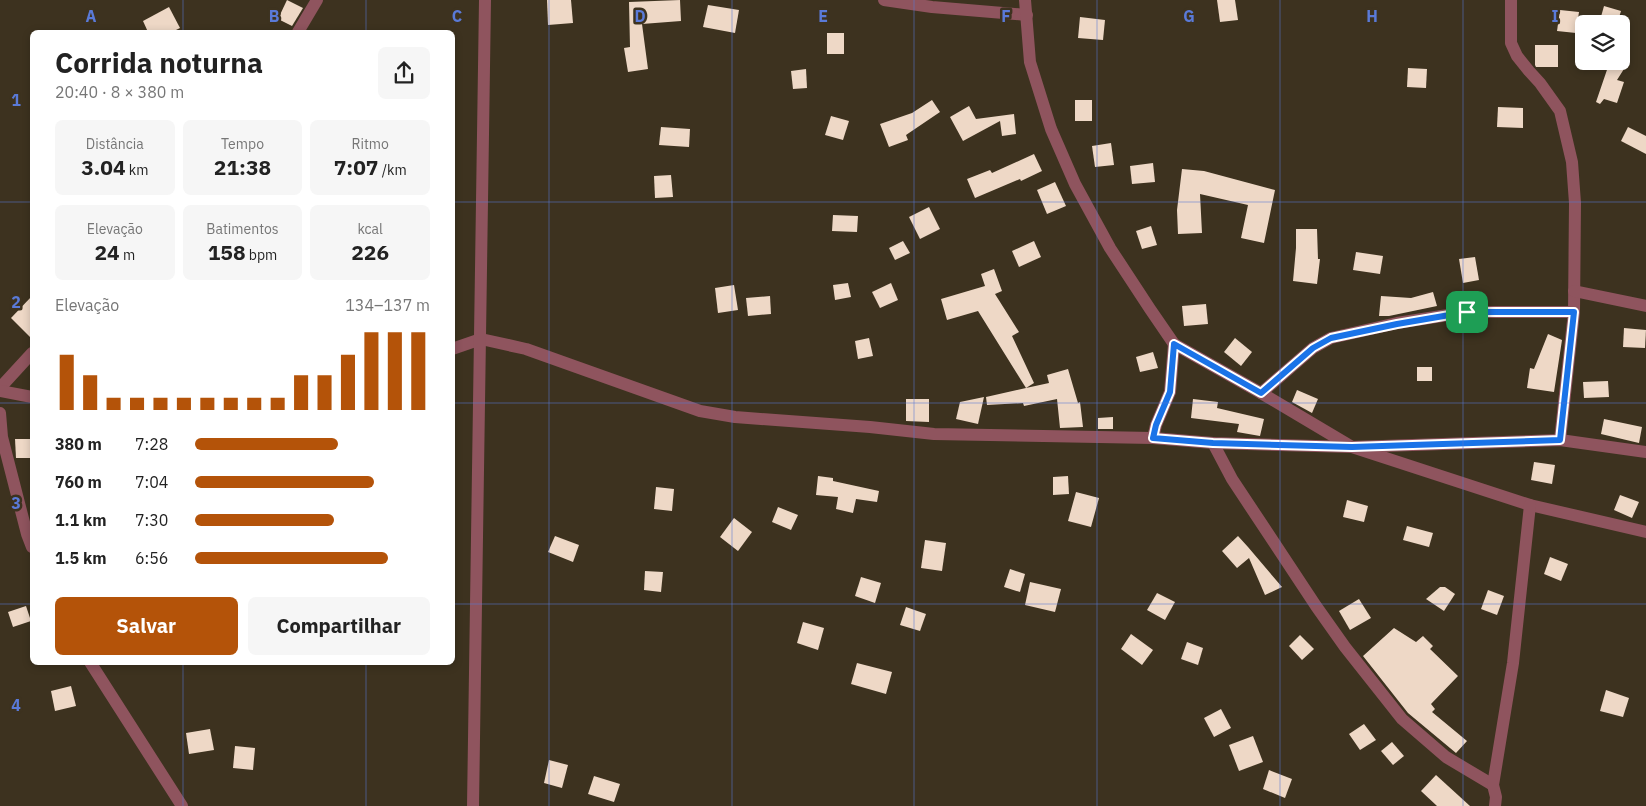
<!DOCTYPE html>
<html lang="pt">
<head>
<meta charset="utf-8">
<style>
	:root { --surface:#fff; --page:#f6f6f6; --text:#222; --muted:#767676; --accent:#b45309 }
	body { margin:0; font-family:"IBM Plex Sans",sans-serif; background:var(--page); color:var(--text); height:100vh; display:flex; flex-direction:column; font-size:19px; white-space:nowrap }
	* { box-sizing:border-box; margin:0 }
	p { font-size:16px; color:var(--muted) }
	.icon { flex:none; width:28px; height:28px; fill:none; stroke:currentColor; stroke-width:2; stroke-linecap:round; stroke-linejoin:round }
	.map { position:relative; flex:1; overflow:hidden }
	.drawer { position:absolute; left:30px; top:30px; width:425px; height:635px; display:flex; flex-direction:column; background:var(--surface); border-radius:8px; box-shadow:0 2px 8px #0003 }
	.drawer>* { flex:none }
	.tools { position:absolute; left:1575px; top:15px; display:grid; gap:10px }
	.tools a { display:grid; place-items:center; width:55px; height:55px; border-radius:8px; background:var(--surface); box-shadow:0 2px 8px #0003; font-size:25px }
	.pin { position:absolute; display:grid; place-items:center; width:42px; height:42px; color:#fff; margin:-21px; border-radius:10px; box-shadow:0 2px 8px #0006 }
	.round { display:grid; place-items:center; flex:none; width:52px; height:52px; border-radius:8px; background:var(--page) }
	.head { display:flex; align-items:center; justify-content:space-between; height:85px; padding:0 25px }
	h1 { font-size:28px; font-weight:700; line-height:38px }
	.metrics { display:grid; grid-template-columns:repeat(3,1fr); gap:8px; height:85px; padding:5px 25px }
	.metrics div { display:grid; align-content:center; border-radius:8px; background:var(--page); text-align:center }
	.metrics b { font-size:21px; font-weight:700 }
	.metrics small { font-size:14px; font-weight:400 }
	.metrics p { font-size:14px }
	.chart { height:140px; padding:10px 25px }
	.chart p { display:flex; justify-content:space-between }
	.chart svg { width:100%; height:90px; margin-top:5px; stroke:var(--accent); stroke-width:6 }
	.action { display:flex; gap:10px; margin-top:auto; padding:10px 25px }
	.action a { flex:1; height:58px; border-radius:8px; background:var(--accent); color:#fff; font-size:20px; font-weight:700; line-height:58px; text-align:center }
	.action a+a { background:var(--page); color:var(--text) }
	ul { padding:0 25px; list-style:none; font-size:16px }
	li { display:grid; grid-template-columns:80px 60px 1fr; align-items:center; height:38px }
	li i { height:12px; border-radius:6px; background:var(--accent) }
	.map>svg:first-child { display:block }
	.building { fill:#eed8c6 }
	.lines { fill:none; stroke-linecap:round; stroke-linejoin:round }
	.minor { stroke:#8f545e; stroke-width:12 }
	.route-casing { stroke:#fff; stroke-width:10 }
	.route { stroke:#1a73e8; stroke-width:6 }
	.grid { fill:none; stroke:#5a7ad8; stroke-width:1; stroke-opacity:0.55 }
	.grid-label { font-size:16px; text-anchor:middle; font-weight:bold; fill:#5a7ad8; stroke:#3d321f; stroke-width:5; stroke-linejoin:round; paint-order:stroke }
</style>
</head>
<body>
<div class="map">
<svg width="1646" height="806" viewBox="0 0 1646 806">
	<rect width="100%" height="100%" fill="#3d321f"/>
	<g class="building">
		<path d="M 287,0 L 303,8 L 292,26 L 278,19 Z"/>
		<path d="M 547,0 L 571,0 L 573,23 L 548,25 Z"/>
		<path d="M 680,0 L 681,21 L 642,24 L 648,69 L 628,72 L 624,48 L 630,47 L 629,2 Z"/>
		<path d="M 1217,0 L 1235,0 L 1238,20 L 1220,22 Z"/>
		<path d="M 708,5 L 739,10 L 735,33 L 703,27 Z"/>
		<path d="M 1604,6 L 1621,11 L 1617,24 L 1599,24 Z"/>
		<path d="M 169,7 L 180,28 L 172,32 L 148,32 L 143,21 Z"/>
		<path d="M 1560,10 L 1579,12 L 1576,33 L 1557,31 Z"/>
		<path d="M 1080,17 L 1105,20 L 1103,40 L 1078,38 Z"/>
		<rect x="827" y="33" width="17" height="21"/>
		<path d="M 1535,45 L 1558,45 L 1558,67 L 1536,67 L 1535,65 Z"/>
		<path d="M 1610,61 L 1629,61 L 1617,80 L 1624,82 L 1617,103 L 1604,99 L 1600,104 L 1596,102 Z"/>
		<path d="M 1408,68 L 1427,69 L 1426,88 L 1407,87 Z"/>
		<path d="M 806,69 L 807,88 L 793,89 L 791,71 Z"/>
		<path d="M 932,100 L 940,112 L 906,135 L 908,140 L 889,147 L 880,124 L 912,113 Z"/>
		<rect x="1075" y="100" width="17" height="21"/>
		<path d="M 969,106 L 976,119 L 1014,114 L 1016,134 L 1002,136 L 1000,121 L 963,141 L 950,117 Z"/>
		<path d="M 1498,107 L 1523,108 L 1523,128 L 1497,127 Z"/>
		<path d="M 831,116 L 849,121 L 843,140 L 825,135 Z"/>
		<path d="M 661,127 L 690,129 L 689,147 L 659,145 Z"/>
		<path d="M 1628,127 L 1646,136 L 1646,154 L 1621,141 Z"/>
		<path d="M 1111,143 L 1114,165 L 1095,167 L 1092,146 Z"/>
		<path d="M 1034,154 L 1042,171 L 1021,181 L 1020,179 L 975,198 L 967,179 L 990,170 L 992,173 Z"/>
		<path d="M 1153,163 L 1155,182 L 1132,184 L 1130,166 Z"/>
		<path d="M 1182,169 L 1204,171 L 1275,190 L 1264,243 L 1241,238 L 1248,205 L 1200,194 L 1202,233 L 1178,234 L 1177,210 Z"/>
		<path d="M 671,175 L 673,197 L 655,198 L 654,176 Z"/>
		<path d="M 1055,182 L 1066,206 L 1047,214 L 1037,190 Z"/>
		<path d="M 929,207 L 940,229 L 920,239 L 909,217 Z"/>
		<path d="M 833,215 L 858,216 L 857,232 L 832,231 Z"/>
		<path d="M 1151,226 L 1157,245 L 1142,249 L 1136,231 Z"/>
		<path d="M 1296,229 L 1317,229 L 1318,259 L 1320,259 L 1317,284 L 1293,281 L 1296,248 Z"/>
		<path d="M 903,241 L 910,253 L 895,260 L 889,248 Z"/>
		<path d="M 1034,241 L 1041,257 L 1019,267 L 1012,251 Z"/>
		<path d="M 1356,252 L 1383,256 L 1380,274 L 1353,270 Z"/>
		<path d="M 1475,257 L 1479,280 L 1463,283 L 1459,259 Z"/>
		<path d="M 994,269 L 1002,291 L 995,294 L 1019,332 L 1012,336 L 1034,383 L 1026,388 L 1049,383 L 1047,375 L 1068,369 L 1078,403 L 1080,402 L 1083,427 L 1060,428 L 1057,399 L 1024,406 L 1023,403 L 987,405 L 986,397 L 1026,388 L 978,311 L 947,320 L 941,299 L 985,286 L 981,274 Z"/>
		<path d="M 848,283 L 851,297 L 835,300 L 833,285 Z"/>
		<path d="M 891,283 L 898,300 L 880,308 L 872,292 Z"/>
		<path d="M 734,285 L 738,310 L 718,313 L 715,288 Z"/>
		<path d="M 1433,292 L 1437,306 L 1389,316 L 1379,316 L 1381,296 L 1411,298 Z"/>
		<path d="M 32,296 L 32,339 L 11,318 Z"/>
		<path d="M 770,296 L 771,314 L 748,316 L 746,298 Z"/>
		<path d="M 1206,304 L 1208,324 L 1184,326 L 1182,306 Z"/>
		<path d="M 1624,328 L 1646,330 L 1645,348 L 1623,347 Z"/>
		<path d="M 1548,334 L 1562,340 L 1554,392 L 1527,388 L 1530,368 L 1534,369 Z"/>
		<path d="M 869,338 L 873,356 L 858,359 L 855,341 Z"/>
		<path d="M 1235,338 L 1252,352 L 1241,366 L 1224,352 Z"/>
		<path d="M 1153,352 L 1158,368 L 1140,372 L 1136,357 Z"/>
		<rect x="1417" y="367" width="15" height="14"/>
		<path d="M 1608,381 L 1609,397 L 1584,398 L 1583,382 Z"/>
		<path d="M 1297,390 L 1318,399 L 1312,413 L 1292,402 Z"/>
		<path d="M 984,397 L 978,424 L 956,419 L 960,402 Z"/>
		<path d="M 906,399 L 929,399 L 929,422 L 906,421 Z"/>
		<path d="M 1193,399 L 1218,402 L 1217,408 L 1264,419 L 1260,436 L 1237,432 L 1239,424 L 1191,418 Z"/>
		<path d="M 1113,417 L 1113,429 L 1098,429 L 1098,418 Z"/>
		<path d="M 1604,419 L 1642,427 L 1639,443 L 1601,434 Z"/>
		<path d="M 15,439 L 32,439 L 32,458 L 16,458 Z"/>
		<path d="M 1534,462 L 1555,465 L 1552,484 L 1531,480 Z"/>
		<path d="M 818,476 L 833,478 L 833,481 L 879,491 L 877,502 L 856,499 L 853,513 L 836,509 L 838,497 L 816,495 Z"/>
		<path d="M 1068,476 L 1069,494 L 1053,495 L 1053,477 Z"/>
		<path d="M 656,487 L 674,489 L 672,511 L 654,509 Z"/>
		<path d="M 1076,492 L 1099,498 L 1091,527 L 1068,521 Z"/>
		<path d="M 1620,495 L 1639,502 L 1632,518 L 1614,510 Z"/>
		<path d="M 1347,500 L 1368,506 L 1364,522 L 1343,517 Z"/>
		<path d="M 778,507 L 798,515 L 791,530 L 772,522 Z"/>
		<path d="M 734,518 L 752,532 L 738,551 L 720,537 Z"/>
		<path d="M 1407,526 L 1433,533 L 1429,547 L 1403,540 Z"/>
		<path d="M 555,536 L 579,545 L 573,562 L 548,552 Z"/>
		<path d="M 1238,536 L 1248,547 L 1282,587 L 1265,595 L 1249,558 L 1237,568 L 1222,551 Z"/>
		<path d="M 925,540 L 946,543 L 942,571 L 921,568 Z"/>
		<path d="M 1550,557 L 1568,564 L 1561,581 L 1544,574 Z"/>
		<path d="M 1010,569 L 1025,574 L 1020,592 L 1004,587 Z"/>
		<path d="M 645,571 L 663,572 L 661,592 L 644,590 Z"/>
		<path d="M 861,577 L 881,583 L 875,603 L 855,596 Z"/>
		<path d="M 1030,582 L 1061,589 L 1055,612 L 1025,605 Z"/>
		<path d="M 1440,587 L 1445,587 L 1455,594 L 1444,611 L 1426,599 Z"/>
		<path d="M 1488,590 L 1504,596 L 1497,615 L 1481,609 Z"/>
		<path d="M 1157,593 L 1175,602 L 1165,620 L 1147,610 Z"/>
		<path d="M 1359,599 L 1371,618 L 1350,630 L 1339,611 Z"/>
		<path d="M 26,606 L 31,621 L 13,627 L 8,612 Z"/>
		<path d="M 906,607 L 926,614 L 920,631 L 900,625 Z"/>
		<path d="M 803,622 L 824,628 L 818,650 L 797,643 Z"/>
		<path d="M 1394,628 L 1416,642 L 1423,636 L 1433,646 L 1430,649 L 1458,676 L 1431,704 L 1435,709 L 1432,712 L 1467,741 L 1456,753 L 1408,713 L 1363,656 Z"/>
		<path d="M 1131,634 L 1153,650 L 1142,665 L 1121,649 Z"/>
		<path d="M 1300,635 L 1314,649 L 1302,660 L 1289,646 Z"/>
		<path d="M 1187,642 L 1203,648 L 1198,665 L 1181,659 Z"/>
		<path d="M 857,663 L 892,672 L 886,694 L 851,684 Z"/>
		<path d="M 71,686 L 76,706 L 55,711 L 51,691 Z"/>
		<path d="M 1606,690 L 1629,698 L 1623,717 L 1600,711 Z"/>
		<path d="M 1221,709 L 1231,728 L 1214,737 L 1204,718 Z"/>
		<path d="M 1364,724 L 1376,740 L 1360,750 L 1349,734 Z"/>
		<path d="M 210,729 L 214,750 L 189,754 L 186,733 Z"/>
		<path d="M 1253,736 L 1263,762 L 1239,771 L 1229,745 Z"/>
		<path d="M 1392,742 L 1404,756 L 1393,765 L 1381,751 Z"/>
		<path d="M 235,746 L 255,748 L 253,770 L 233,768 Z"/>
		<path d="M 549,760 L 568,765 L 562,788 L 544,783 Z"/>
		<path d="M 1269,770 L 1292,779 L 1285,798 L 1263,789 Z"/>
		<path d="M 1436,775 L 1470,806 L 1437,806 L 1421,791 Z"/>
		<path d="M 594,776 L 620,784 L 614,802 L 588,794 Z"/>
	</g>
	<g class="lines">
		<g class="minor">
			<path d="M 884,0 L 932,7 L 1027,15"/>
			<path d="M 1025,0 L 1030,62 L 1051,129 L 1075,184 L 1110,248 L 1150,309 L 1174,344 L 1261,393 L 1352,447 L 1530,505 L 1646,532"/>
			<path d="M 1511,0 L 1511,43 L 1517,56 L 1529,71 L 1540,83 L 1560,111 L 1572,162 L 1575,203 L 1574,312 L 1560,440"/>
			<path d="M 298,32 L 317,0"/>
			<path d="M 1574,291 L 1646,306"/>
			<path d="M 452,349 L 481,339 L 526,349 L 700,411 L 735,417 L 870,427 L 934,434 L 1153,438 L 1213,443 L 1352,447 L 1560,440 L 1646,452"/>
			<path d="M 0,388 L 32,353"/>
			<path d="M 0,391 L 32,397"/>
			<path d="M 1261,393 L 1313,348 L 1331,338 L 1397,323 L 1467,312 L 1574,312"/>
			<path d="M 0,413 L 2,437 L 27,534 L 32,547"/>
			<path d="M 1153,438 L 1156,425 L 1170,392 L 1174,344"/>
			<path d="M 1213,443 L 1232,479 L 1316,606 L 1345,647 L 1402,719 L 1446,757 L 1493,785"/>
			<path d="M 90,662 L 182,806"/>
			<path d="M 473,806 L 485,0"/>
			<path d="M 1495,806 L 1496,797 L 1493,785 L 1513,663 L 1530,505"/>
		</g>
	</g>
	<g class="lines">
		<g class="route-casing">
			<path id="route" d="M 1467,312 L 1574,312 L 1560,440 L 1352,447 L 1213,443 L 1153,438 L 1156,425 L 1170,392 L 1174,344 L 1261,393 L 1313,348 L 1331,338 L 1397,324 Z"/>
		</g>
		<use href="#route" class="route"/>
	</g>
	<path class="grid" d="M 183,0 L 183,32M 366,0 L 366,32M 549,0 L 549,806M 732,0 L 732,806M 914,0 L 914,806M 1097,0 L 1097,806M 1280,0 L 1280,806M 1463,0 L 1463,806M 0,202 L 32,202M 452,202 L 1646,202M 0,403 L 32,403M 452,403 L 1646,403M 0,604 L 32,604M 452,604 L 1646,604M 183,662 L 183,806M 366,662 L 366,806"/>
	<g class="grid-label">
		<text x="91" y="22">A</text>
		<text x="274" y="22">B</text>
		<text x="457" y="22">C</text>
		<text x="640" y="22">D</text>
		<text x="823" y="22">E</text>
		<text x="1006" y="22">F</text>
		<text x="1189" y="22">G</text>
		<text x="1372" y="22">H</text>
		<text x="1555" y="22">I</text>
		<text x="16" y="106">1</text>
		<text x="16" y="308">2</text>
		<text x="16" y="509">3</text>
		<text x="16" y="711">4</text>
	</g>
</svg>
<div class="tools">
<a><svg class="icon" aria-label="layers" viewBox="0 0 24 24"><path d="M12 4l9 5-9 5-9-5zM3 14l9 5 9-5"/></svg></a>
</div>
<div class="pin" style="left:1467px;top:312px;background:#1e9e55"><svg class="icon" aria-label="arrive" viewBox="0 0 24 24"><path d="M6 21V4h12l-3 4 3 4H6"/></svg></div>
<section class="drawer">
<div class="head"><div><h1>Corrida noturna</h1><p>20:40 · 8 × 380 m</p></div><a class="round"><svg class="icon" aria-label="share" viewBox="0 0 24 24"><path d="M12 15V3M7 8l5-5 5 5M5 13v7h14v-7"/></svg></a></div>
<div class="metrics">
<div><p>Distância</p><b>3.04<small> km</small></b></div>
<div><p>Tempo</p><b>21:38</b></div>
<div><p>Ritmo</p><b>7:07<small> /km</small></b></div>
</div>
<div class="metrics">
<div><p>Elevação</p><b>24<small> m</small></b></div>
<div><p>Batimentos</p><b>158<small> bpm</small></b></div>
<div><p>kcal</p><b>226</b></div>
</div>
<div class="chart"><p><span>Elevação</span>134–137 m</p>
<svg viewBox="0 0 160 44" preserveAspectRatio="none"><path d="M5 44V17M15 44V27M25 44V38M35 44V38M45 44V38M55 44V38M65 44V38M75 44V38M85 44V38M95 44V38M105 44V27M115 44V27M125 44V17M135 44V6M145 44V6M155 44V6"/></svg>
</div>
<ul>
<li><b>380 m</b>7:28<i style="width:61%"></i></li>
<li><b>760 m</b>7:04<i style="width:76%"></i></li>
<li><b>1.1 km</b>7:30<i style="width:59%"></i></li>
<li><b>1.5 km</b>6:56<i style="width:82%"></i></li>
</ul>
<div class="action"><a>Salvar</a><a>Compartilhar</a></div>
</section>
</div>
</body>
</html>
